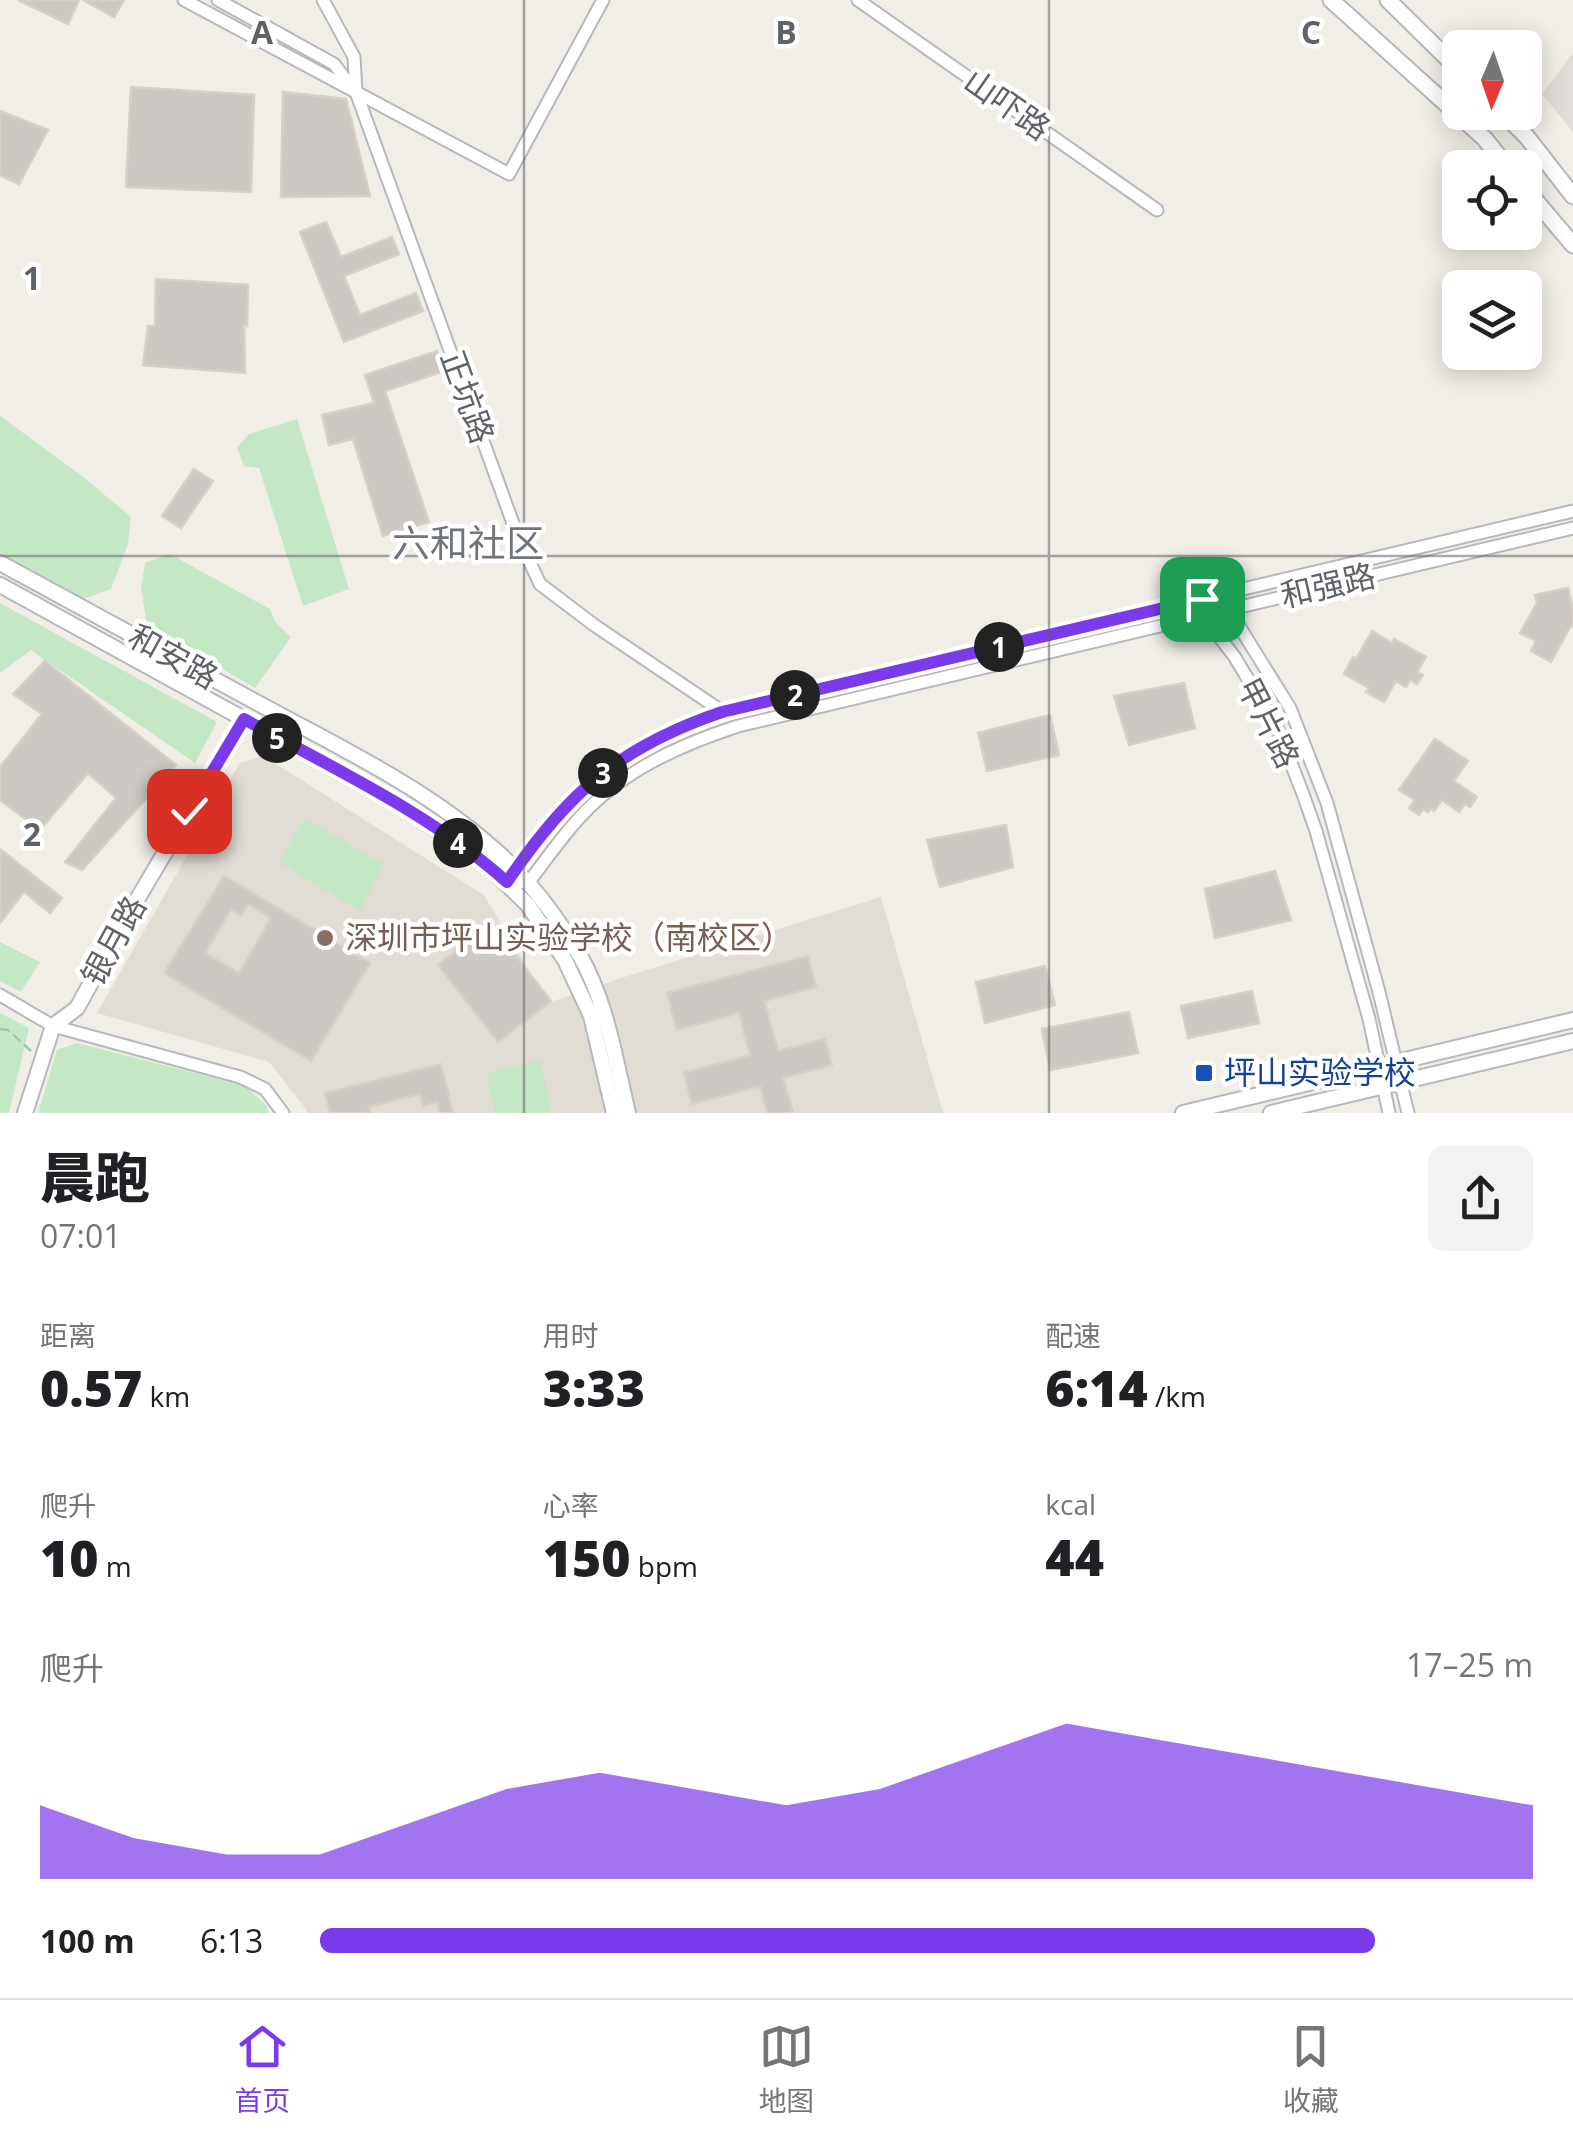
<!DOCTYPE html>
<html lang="zh">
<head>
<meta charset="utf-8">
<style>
	:root { --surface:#fff; --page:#f2f2f2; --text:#202124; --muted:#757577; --line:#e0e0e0; --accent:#7c3aed }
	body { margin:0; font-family:"Open Sans","Noto Sans SC",sans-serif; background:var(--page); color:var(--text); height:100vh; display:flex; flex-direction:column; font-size:38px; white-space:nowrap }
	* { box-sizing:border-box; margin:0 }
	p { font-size:32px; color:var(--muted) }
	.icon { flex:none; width:55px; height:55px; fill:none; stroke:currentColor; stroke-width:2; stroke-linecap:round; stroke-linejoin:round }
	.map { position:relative; height:1113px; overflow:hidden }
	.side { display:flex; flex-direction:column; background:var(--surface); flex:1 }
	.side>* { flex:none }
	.needle { width:65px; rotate:182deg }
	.tools { position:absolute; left:1442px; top:30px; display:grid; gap:20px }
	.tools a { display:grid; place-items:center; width:100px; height:100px; border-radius:15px; background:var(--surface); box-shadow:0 5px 25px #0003; font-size:50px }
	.pin { position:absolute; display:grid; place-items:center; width:85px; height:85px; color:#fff; margin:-42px; border-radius:20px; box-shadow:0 5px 15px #0006 }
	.km { position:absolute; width:50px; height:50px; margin:-25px; border-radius:50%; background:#222; color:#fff; font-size:28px; line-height:50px; text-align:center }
	.round { display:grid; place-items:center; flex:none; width:105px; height:105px; border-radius:15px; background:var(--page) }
	.head { display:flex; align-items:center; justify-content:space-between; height:170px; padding:0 40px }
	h1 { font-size:55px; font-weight:800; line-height:75px }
	.stats { display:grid; grid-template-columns:repeat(3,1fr); gap:15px; height:170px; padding:10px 40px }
	.stats div { display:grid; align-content:center }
	.stats b { font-size:50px; font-weight:800 }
	.stats small { font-size:28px; font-weight:400 }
	.stats p { font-size:28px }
	.chart { height:280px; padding:20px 40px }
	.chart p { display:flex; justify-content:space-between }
	.chart svg { width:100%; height:180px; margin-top:10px; fill:var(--accent); opacity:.7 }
	ul { padding:0 40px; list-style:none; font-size:32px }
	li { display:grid; grid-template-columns:160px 120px 1fr; align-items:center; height:75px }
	li i { height:25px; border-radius:12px; background:var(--accent) }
	.tab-bar { display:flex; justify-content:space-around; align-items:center; height:140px; border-top:2px solid var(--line); background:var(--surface); font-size:28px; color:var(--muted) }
	.tab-bar a { display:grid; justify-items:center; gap:5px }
	.tab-bar .current { color:var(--accent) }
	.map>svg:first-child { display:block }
	.industrial { fill:#e0ddd9 }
	.education { fill:#e1ddd5 }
	.green { fill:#c5e8c4 }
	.building { fill:#ccc9c4; stroke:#d6d0c5; stroke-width:2.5; fill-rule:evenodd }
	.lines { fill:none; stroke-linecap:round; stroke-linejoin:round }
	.minor-casing { stroke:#b5b8bc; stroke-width:15 }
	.tertiary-casing { stroke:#b5b8bc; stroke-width:18 }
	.secondary-casing { stroke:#b4b7bc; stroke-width:19 }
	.path { stroke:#9dc9a8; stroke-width:2.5; stroke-dasharray:10 5; stroke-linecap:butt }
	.minor { stroke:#fff; stroke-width:11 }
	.tertiary { stroke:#fff; stroke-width:14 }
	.secondary { stroke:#fff; stroke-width:15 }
	.route-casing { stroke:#fff; stroke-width:20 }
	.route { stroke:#7c3aed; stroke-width:12 }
	.grid { fill:none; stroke:#5f6368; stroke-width:2.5; stroke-opacity:0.55 }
	.education-dot { fill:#8d6e63; stroke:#fff; stroke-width:4 }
	.transit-dot { fill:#1a4fb4; stroke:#fff; stroke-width:4 }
	.labels { text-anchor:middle; stroke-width:9; stroke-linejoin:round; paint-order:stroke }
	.street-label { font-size:32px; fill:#5f6368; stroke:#fff }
	.education-label { font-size:32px; fill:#785e54; stroke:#fff; text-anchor:start }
	.transit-label { font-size:32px; fill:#164399; stroke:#fff; text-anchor:start }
	.quarter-label { font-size:38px; fill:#70757a; stroke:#fff }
	.grid-label { font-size:32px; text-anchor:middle; font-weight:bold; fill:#5f6368; stroke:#fff; stroke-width:9; stroke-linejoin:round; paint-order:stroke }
</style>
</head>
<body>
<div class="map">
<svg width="1573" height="1113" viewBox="0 0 1573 1113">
	<rect width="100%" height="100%" fill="#f1eee7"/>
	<path class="industrial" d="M 1573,53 L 1573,132 L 1542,94 Z"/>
	<path class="education" d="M 263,756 L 484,895 L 548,1003 L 618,979 L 881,897 L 943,1113 L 307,1113 L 306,1109 L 269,1062 L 97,1013 L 240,763 Z"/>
	<g class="green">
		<path d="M 0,416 L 82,476 L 131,517 L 128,544 L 111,589 L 83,599 L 0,553 Z"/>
		<path d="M 297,419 L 349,589 L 303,606 L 259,468 L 244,466 L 237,448 L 249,434 Z"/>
		<path d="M 170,554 L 270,609 L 276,623 L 291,637 L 255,688 L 147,625 L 141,588 L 145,563 Z"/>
		<path d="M 0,603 L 217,722 L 195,763 L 31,650 L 0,673 Z"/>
		<path d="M 305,818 L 384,865 L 360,911 L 279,862 Z"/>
		<path d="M 0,942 L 40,962 L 21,992 L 0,981 Z"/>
		<path d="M 0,1013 L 29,1028 L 9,1113 L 0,1113 Z"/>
		<path d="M 77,1043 L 245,1086 L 267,1106 L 269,1113 L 38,1113 L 57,1050 Z"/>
		<path d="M 540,1061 L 552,1113 L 496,1113 L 486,1073 Z"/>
	</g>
	<g class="building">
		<path d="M 18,0 L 79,0 L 68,24 Z"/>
		<path d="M 83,0 L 124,0 L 114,17 Z"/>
		<path d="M 131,87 L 254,95 L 251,192 L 126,187 Z"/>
		<path d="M 283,92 L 346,99 L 370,196 L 281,197 Z"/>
		<path d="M 0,111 L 48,130 L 19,184 L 0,175 Z"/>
		<path d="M 326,222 L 341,257 L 392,237 L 399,254 L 344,276 L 360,315 L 416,293 L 423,311 L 344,342 L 300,232 Z"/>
		<path d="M 156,279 L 248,285 L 247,326 L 244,325 L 245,373 L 143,365 L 148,326 L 155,326 Z"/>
		<path d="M 437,351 L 444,371 L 385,391 L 429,522 L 383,536 L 353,439 L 329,445 L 322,415 L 374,403 L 365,375 Z"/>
		<path d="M 194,469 L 213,481 L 181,528 L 162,516 Z"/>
		<path d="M 1568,588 L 1573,609 L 1573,626 L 1570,627 L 1551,662 L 1531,651 L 1536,641 L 1520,633 L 1537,603 L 1535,595 Z"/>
		<path d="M 1372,631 L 1392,643 L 1394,639 L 1426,657 L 1417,672 L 1423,675 L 1417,684 L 1410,680 L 1406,687 L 1396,681 L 1384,702 L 1366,692 L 1369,688 L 1344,674 L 1353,657 L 1356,659 Z"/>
		<path d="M 45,661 L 176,765 L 82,870 L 65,862 L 116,798 L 88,773 L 40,830 L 0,800 L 0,767 L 42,714 L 13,694 Z"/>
		<path d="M 1184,683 L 1195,728 L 1129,745 L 1114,696 Z"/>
		<path d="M 1050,715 L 1059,755 L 987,771 L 978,733 Z"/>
		<path d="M 1435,739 L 1468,761 L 1454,781 L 1477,797 L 1470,807 L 1465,804 L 1459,812 L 1442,800 L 1434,811 L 1431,808 L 1428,812 L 1423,809 L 1419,815 L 1409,808 L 1415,800 L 1399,790 Z"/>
		<path d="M 1006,825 L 1013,867 L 940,887 L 927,840 Z"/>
		<path d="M 0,849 L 62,898 L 50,913 L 24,892 L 0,923 Z"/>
		<path d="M 1275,871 L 1291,920 L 1215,938 L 1205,889 Z"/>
		<path d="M 224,876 L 370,963 L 311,1061 L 164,973 ZM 248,904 L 271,918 L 239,973 L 205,953 L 231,909 L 241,915 Z"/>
		<path d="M 491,924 L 551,1001 L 498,1042 L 438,965 Z"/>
		<path d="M 808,956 L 816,987 L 764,1001 L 778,1051 L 825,1039 L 832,1065 L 783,1078 L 793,1113 L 767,1113 L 760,1086 L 692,1104 L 684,1073 L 750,1055 L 739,1013 L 677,1030 L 667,993 Z"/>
		<path d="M 1045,966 L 1055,1005 L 985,1023 L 976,982 Z"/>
		<path d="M 1252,991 L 1259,1023 L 1188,1038 L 1181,1006 Z"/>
		<path d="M 1129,1012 L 1138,1053 L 1050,1070 L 1042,1029 Z"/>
		<path d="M 441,1064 L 453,1113 L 439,1113 L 437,1102 L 423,1106 L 420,1094 L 369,1107 L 371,1113 L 330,1113 L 325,1093 Z"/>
	</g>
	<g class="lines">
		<g class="minor-casing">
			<g id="minor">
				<path d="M 184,0 L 509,174 L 603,0"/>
				<path d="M 218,0 L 334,64 L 353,89"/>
				<path d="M 323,0 L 354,57 L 356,92 L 518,537 L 540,584 L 594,625 L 723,712"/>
				<path d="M 858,0 L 1157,210"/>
				<path d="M 512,875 C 569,790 626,745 723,712 L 1573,511"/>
				<path d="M 507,882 L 528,883 C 546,860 562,836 582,815 C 624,770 680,745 738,726 L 1573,528"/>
				<path d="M 0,995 L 53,1026 L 240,1077 L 265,1089 L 283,1113"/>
				<path d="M 1389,1113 L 1369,1019 L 1316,831 L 1303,794 L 1277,727 L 1234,656 L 1203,616 L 1202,599 L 1229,610 L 1290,708 L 1327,803 L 1379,992 L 1408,1113"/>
			</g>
		</g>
		<g class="tertiary-casing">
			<g id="tertiary">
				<path d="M 0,563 C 85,609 169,655 254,701 C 344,750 442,795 515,869 C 540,894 561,924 579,954 C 607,1002 615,1059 628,1113"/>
				<path d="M 0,585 L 400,805 L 481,859 L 528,905 L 565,960 L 591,1016 L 614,1113"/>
				<path d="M 25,1113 L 53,1026 L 77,1008 L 135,903 L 244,719"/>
				<path d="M 1183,1113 L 1573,1020"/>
				<path d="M 1271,1113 L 1573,1041"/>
			</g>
		</g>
		<g class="secondary-casing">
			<g id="secondary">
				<path d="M 1331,0 L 1485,139 L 1508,168"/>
				<path d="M 1388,0 L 1460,71"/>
				<path d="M 1502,112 L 1527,137 L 1573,196"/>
				<path d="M 1525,188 L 1573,245"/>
			</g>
		</g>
		<path class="path" d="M 0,1029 L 8,1030 L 31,1051"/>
		<use href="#minor" class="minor"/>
		<use href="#tertiary" class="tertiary"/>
		<use href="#secondary" class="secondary"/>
	</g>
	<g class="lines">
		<g class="route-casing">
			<path id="route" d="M 189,811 L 244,719 C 334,769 430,813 507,882 C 567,793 619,747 722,712 L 1202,599"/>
		</g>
		<use href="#route" class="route"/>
	</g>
	<path class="grid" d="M 524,0 L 524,1113M 1049,0 L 1049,1113M 0,556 L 1573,556"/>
	<circle class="education-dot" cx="325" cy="938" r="10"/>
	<rect class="transit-dot" x="1194" y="1063" width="20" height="20" rx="5"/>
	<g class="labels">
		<g class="street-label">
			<text transform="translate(1007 105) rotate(35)" y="11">山吓路</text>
			<text transform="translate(467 397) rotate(70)" y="11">正坑路</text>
			<text transform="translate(1328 586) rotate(-13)" y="11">和强路</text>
			<text transform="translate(173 657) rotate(29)" y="11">和安路</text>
			<text transform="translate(1268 723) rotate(63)" y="11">甲片路</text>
			<text transform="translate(114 941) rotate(-61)" y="11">银月路</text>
		</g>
		<g class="education-label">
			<text x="345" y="949">深圳市坪山实验学校（南校区）</text>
		</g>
		<g class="transit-label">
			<text x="1224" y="1084">坪山实验学校</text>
		</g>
		<g class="quarter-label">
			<text x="468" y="557">六和社区</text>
		</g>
	</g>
	<g class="grid-label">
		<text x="262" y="44">A</text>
		<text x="786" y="44">B</text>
		<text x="1311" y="44">C</text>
		<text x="32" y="290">1</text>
		<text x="32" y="846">2</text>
	</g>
</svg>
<div class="tools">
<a><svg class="needle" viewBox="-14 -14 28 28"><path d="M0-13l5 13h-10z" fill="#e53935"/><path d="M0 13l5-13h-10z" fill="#757577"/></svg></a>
<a><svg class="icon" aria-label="locate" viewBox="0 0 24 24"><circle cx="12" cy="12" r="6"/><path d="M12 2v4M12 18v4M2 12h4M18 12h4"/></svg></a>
<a><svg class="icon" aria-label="layers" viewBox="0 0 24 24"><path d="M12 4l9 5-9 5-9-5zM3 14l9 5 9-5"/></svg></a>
</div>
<div class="pin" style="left:1202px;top:599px;background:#1e9e55"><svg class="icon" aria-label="arrive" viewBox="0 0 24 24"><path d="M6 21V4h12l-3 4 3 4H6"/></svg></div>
<div class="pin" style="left:189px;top:811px;background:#d93025"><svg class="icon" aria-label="check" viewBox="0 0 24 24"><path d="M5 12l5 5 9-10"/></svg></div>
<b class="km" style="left:999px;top:647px">1</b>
<b class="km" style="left:795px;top:695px">2</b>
<b class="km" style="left:603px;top:773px">3</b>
<b class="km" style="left:458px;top:843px">4</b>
<b class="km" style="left:277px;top:738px">5</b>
</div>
<section class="side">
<div class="head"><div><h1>晨跑</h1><p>07:01</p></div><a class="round"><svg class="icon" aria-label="share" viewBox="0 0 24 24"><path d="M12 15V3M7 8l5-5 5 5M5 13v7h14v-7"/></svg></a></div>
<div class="stats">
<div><p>距离</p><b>0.57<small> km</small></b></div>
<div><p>用时</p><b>3:33</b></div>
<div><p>配速</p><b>6:14<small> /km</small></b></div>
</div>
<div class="stats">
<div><p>爬升</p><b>10<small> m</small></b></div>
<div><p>心率</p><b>150<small> bpm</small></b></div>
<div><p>kcal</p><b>44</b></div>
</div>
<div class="chart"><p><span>爬升</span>17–25 m</p>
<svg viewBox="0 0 160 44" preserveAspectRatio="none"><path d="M0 44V26L10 34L20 38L30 38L40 30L50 22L60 18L70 22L80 26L90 22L100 14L110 6L120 10L130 14L140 18L150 22L160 26V44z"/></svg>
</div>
<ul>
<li><b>100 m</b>6:13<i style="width:87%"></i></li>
</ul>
</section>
<nav class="tab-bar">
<a class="current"><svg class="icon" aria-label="home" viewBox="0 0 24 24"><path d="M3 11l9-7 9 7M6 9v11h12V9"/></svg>首页</a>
<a><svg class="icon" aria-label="map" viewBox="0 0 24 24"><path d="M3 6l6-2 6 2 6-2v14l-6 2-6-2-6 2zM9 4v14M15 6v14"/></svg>地图</a>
<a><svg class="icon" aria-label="saved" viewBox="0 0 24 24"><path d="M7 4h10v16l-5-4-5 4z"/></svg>收藏</a>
</nav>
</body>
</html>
